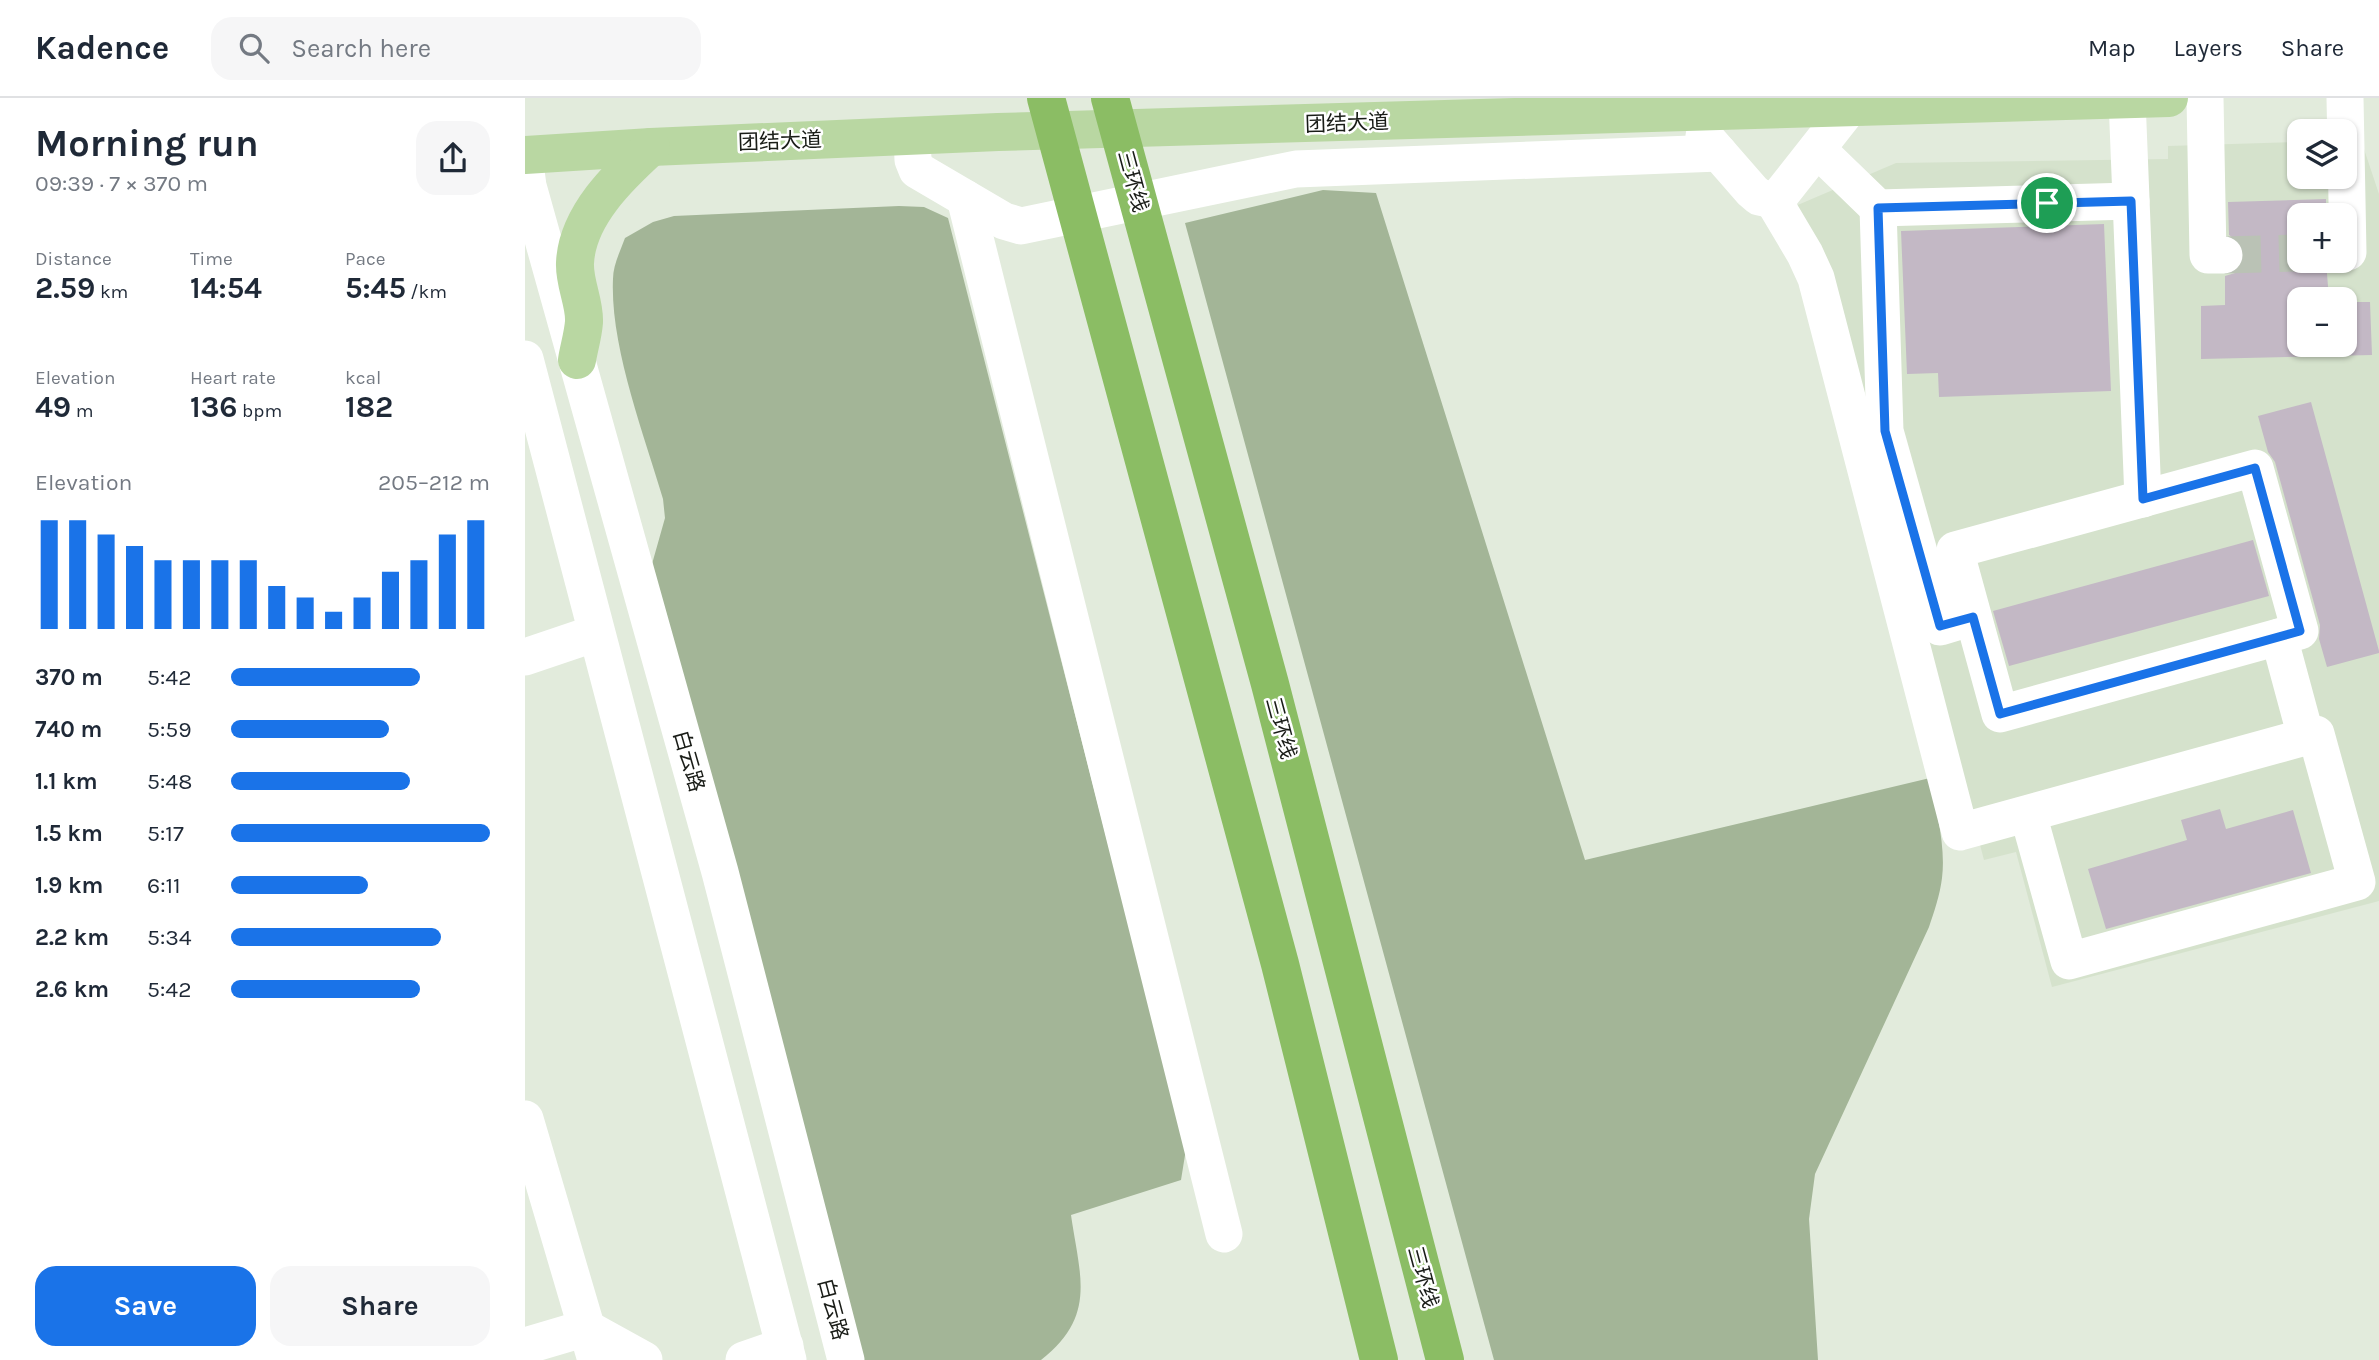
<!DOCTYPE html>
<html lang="en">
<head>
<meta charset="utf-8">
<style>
	:root { --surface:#fff; --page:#f6f6f7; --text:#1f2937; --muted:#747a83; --line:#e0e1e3; --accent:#1a73e8 }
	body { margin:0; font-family:Karla,"Noto Sans SC",sans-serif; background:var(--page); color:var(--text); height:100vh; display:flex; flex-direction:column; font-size:26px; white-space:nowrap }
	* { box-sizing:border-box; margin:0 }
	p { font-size:23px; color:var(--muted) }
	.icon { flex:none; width:38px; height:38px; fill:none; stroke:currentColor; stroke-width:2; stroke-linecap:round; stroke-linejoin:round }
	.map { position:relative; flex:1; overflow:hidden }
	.panel { display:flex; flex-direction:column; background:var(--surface); width:525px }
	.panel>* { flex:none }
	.controls { position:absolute; left:1762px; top:21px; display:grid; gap:14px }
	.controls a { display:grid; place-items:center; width:70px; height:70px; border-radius:14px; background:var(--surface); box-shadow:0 2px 5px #0004; font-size:35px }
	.pin { position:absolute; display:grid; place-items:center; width:60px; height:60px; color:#fff; margin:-30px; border:4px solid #fff; border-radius:50%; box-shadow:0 2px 7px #0007 }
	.round { display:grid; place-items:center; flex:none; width:74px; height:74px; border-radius:21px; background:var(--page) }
	.headline { display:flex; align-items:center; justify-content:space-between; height:119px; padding:0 35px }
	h1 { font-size:38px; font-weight:700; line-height:52px }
	.stats { display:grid; grid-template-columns:repeat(3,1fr); gap:10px; height:119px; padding:7px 35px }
	.stats div { display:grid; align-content:center }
	.stats b { font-size:30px; font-weight:700 }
	.stats small { font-size:19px; font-weight:400 }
	.stats p { font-size:19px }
	.chart { height:196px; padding:14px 35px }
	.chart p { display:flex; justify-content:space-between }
	.chart svg { width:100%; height:126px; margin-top:7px; stroke:var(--accent); stroke-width:6 }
	.primary-button { display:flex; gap:14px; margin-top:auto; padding:14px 35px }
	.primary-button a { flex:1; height:80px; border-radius:21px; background:var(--accent); color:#fff; font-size:28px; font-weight:700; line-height:80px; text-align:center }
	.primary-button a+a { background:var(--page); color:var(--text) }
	ul { padding:0 35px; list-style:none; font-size:23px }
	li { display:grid; grid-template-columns:112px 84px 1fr; align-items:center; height:52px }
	li i { height:18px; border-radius:9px; background:var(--accent) }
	header { display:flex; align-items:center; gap:42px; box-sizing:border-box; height:98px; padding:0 35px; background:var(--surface); border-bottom:2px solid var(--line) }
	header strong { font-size:33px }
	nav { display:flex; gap:38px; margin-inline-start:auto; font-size:24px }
	.search { width:490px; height:63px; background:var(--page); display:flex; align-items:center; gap:18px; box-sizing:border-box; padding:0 24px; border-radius:21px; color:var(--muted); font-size:26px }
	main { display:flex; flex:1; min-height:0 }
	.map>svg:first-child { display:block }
	.built { fill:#d5e2cc; fill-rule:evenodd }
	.forest { fill:#a3b597 }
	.building { fill:#c3b8c5 }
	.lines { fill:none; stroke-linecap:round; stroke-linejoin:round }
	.minor-tunnel { stroke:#bac2b5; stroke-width:37; stroke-dasharray:37 18; stroke-linecap:butt }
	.minor { stroke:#fff; stroke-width:37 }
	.major { stroke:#b9d7a2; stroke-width:38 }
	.highway { stroke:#8bbd64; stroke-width:38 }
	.route-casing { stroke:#fff; stroke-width:14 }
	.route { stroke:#1a73e8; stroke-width:9 }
	.labels { text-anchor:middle; stroke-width:5; stroke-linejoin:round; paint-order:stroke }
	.street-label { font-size:21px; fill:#191c17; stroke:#fff }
</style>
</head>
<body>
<header>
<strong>Kadence</strong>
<div class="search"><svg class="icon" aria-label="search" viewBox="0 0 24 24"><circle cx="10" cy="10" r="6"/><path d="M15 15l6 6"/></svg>Search here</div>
<nav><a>Map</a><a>Layers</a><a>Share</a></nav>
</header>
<main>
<section class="panel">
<div class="headline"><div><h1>Morning run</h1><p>09:39 · 7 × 370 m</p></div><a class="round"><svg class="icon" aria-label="share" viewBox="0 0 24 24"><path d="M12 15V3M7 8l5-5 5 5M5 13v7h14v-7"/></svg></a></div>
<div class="stats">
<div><p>Distance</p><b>2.59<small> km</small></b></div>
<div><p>Time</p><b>14:54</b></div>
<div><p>Pace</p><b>5:45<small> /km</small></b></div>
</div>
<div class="stats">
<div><p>Elevation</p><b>49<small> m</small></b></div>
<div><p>Heart rate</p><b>136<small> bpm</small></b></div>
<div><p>kcal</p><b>182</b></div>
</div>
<div class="chart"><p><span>Elevation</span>205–212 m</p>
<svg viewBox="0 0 160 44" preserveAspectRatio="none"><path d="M5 44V6M15 44V6M25 44V11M35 44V15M45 44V20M55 44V20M65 44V20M75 44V20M85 44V29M95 44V33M105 44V38M115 44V33M125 44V24M135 44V20M145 44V11M155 44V6"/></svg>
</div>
<ul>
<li><b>370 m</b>5:42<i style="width:73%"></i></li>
<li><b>740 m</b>5:59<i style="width:61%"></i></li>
<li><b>1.1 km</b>5:48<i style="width:69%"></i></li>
<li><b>1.5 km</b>5:17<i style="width:100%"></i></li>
<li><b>1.9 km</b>6:11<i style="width:53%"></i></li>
<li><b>2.2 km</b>5:34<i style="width:81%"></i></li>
<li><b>2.6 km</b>5:42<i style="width:73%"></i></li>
</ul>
<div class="primary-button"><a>Save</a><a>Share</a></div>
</section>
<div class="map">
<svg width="1854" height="1262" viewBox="0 0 1854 1262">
	<rect width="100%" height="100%" fill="#e2ebdc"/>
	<path class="built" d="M 1836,42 L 1854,96 L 1854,803 L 1527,889 L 1491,754 L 1459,762 L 1338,301 L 1268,109 L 1371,65 L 1643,61 L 1643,48 L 1774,44 L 1774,79 L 1820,79 ZM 1774,117 L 1820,117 L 1820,163 L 1774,163 ZM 1774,201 L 1820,201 L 1820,247 L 1774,247 Z"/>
	<g class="forest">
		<path d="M 798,92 L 851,95 L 1060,762 L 1405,680 C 1411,712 1421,748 1417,780 C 1415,797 1409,814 1404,829 L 1290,1076 L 1284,1121 L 1293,1262 L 969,1262 L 660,125 Z"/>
		<path d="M 374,108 L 399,109 L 423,120 L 661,1051 L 656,1082 L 546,1117 C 555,1179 572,1218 516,1262 L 336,1262 L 127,466 L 140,420 L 138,401 C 119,336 85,249 88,181 C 88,167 95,154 100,140 L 128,124 L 149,118 Z"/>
	</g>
	<g class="building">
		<path d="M 1801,101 L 1801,117 L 1774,117 L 1774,163 L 1801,163 L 1804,201 L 1774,201 L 1774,247 L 1820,247 L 1820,204 L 1845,204 L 1847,257 L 1676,261 L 1676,208 L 1700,207 L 1700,178 L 1710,175 L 1717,167 L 1720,158 L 1717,146 L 1704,137 L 1703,104 Z"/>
		<path d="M 1579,126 L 1586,293 L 1414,299 L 1413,275 L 1382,276 L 1376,133 Z"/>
		<path d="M 1786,304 L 1854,553 L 1854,555 L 1802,569 L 1794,541 L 1795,527 L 1750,364 L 1743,354 L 1733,318 Z"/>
		<path d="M 1728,442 L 1744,498 L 1484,568 L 1468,513 Z"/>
		<path d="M 1695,711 L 1701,731 L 1768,712 L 1786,775 L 1581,831 L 1563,771 L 1662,742 L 1656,722 Z"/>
	</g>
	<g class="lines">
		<path class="minor-tunnel" d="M 1699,157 L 1774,155"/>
		<g class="minor">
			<path d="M 1680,0 L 1683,157 L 1699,157"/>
			<path d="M 1602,1 L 1618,401"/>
			<path d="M 387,38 L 388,62 L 392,72 L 479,123 L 496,128 L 771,71 L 1194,55"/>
			<path d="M 1179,38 L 1227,93 L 1234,99 L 1248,102 L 1257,95 L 1324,10"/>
			<path d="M 1292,51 L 1353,110 L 1606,103"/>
			<path d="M 0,66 L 3,88 L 195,774 L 321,1262"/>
			<path d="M 440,100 L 699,1136"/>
			<path d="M 1248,102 L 1280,156 L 1291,180 L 1435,734 L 1791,636 L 1832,784 L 1544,863 L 1503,716"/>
			<path d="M 1353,110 L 1360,333 L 1415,529 L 1448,519"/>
			<path d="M 1820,154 L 1823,154 L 1820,0"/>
			<path d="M 0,261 L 263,1262"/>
			<path d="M 1730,370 L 1775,533 L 1475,616 L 1430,452 Z"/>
			<path d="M 1754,539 L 1781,639"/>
			<path d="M 0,559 L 71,535"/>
			<path d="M 0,1021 L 71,1262"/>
			<path d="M 0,1248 L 61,1230 L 119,1262"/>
			<path d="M 219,1262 L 260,1248"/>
		</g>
		<g class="major">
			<path d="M 0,57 L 126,49 L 473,34 L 1644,0"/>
			<path d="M 52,262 C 54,250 58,237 59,224 C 60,205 49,185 50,165 C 52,118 94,78 126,49"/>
		</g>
		<g class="highway">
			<path d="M 521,0 L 755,866 L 854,1262"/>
			<path d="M 585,0 L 745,586 L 920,1262"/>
		</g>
	</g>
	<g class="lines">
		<g class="route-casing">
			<path id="route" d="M 1606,103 L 1618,401 L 1730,370 L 1775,533 L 1475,616 L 1448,519 L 1415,528 L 1360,333 L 1353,110 Z"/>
		</g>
		<use href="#route" class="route"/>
	</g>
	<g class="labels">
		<g class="street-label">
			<text transform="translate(822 25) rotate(-2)" y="7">团结大道</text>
			<text transform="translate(255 43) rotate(-2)" y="7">团结大道</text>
			<text transform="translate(608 83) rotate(75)" y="7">三环线</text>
			<text transform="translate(756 630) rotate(75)" y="7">三环线</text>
			<text transform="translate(164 663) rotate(74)" y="7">白云路</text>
			<text transform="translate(898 1179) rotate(75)" y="7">三环线</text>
			<text transform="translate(308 1211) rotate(75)" y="7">白云路</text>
		</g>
	</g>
</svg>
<div class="controls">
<a><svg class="icon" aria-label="layers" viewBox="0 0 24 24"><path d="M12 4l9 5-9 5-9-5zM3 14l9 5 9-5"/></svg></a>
<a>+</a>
<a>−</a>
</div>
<div class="pin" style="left:1522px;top:105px;background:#1e9e55"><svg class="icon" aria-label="arrive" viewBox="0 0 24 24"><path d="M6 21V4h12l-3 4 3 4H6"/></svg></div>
</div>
</main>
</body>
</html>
